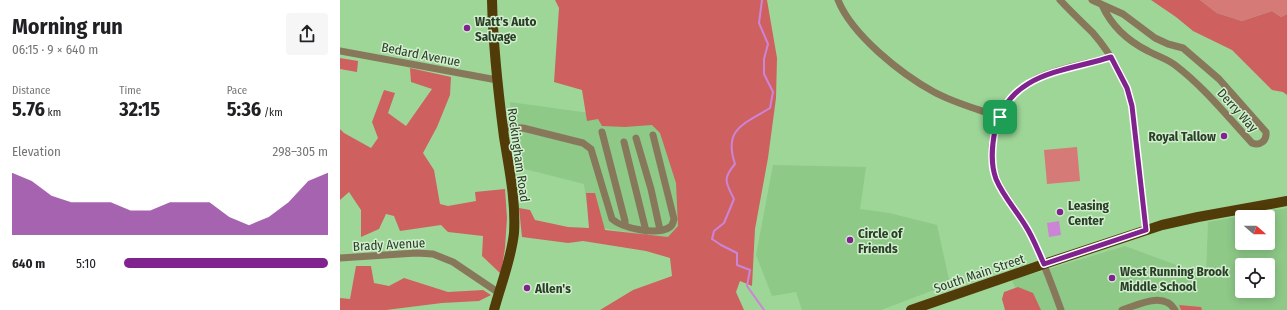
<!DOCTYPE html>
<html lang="en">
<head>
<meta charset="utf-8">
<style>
	:root { --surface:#fff; --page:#f6f6f6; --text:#202124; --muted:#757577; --accent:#81238f }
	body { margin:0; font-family:"Fira Sans Condensed",sans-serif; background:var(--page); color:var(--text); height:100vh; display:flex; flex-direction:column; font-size:15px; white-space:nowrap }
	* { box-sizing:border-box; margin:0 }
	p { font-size:13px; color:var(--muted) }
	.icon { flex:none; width:22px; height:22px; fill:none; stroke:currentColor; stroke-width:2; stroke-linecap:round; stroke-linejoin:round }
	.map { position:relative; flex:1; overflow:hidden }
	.details { display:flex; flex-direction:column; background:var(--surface); width:340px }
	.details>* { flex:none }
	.needle { width:26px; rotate:110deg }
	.fabs { position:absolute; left:895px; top:210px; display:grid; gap:8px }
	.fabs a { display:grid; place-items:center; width:40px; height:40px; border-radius:4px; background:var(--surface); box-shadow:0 2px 10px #0003; font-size:20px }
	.pin { position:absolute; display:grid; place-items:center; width:34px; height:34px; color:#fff; margin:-17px; border-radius:8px; box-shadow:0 2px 6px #0006 }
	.round { display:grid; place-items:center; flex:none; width:42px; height:42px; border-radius:4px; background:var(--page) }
	.headline { display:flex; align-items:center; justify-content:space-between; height:68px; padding:0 12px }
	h1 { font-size:22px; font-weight:700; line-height:30px }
	.figures { display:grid; grid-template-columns:repeat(3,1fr); gap:6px; height:68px; padding:4px 12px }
	.figures div { display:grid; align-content:center }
	.figures b { font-size:20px; font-weight:700 }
	.figures small { font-size:11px; font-weight:400 }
	.figures p { font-size:11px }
	.chart { height:112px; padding:8px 12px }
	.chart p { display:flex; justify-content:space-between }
	.chart svg { width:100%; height:72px; margin-top:4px; fill:var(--accent); opacity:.7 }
	ul { padding:0 12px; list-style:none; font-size:13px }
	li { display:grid; grid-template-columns:64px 48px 1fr; align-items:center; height:30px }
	li i { height:10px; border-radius:5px; background:var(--accent) }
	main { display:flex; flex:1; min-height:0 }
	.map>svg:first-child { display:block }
	.built { fill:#8ec988; fill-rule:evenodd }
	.green { fill:#d67a77 }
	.forest { fill:#cf6060 }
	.water { fill:#cc84d7 }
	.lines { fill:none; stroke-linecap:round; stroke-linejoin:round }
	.stream { stroke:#cc84d7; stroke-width:2 }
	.street { stroke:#88785b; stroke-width:7 }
	.primary { stroke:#513b09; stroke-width:10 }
	.route-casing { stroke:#fff; stroke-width:8 }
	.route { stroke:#81238f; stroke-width:5 }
	.poi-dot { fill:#81238f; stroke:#d2eecf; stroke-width:1.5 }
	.labels { text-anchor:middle; stroke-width:3; stroke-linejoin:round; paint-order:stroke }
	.poi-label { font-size:13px; font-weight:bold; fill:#293f26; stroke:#d2eecf; text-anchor:start }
	.street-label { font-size:13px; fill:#293f26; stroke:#d2eecf }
</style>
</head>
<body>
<main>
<section class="details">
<div class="headline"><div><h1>Morning run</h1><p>06:15 · 9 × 640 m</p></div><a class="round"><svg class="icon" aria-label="share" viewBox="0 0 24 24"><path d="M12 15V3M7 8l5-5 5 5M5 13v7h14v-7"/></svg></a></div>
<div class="figures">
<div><p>Distance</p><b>5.76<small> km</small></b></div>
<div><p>Time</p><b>32:15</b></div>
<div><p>Pace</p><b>5:36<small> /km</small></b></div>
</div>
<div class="chart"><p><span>Elevation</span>298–305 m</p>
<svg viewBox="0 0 160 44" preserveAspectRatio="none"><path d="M0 44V6L10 11L20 20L30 24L40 24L50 24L60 29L70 29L80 24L90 24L100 24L110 33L120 38L130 33L140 24L150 11L160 6V44z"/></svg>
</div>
<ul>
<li><b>640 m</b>5:10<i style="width:100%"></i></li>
</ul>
</section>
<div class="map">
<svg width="947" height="310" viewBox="0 0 947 310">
	<rect width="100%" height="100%" fill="#9ed698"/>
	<g class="built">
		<path d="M 170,102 L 372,130 L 361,244 L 250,226 L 244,184 L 177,167 Z"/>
		<path d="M 433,165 L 526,167 L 520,209 L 549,213 L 597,225 L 610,284 L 541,310 L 462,310 L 456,292 L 432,296 L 416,255 Z"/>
		<path d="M 947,208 L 947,310 L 684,310 L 672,280 L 785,246 L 866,276 L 868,222 ZM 902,217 L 928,217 L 928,243 L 902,243 ZM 902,265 L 928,265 L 928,291 L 902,291 Z"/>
	</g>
	<g class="green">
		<path d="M 860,0 L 947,0 L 947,14 L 941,17 L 932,11 L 902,21 L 877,13 Z"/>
		<path d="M 737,147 L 740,181 L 707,184 L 704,150 Z"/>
	</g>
	<g class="forest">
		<path d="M 215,0 L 427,0 L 437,58 L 436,98 L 428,158 L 415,229 L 412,286 L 400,281 L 396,292 L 404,310 L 260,310 L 293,290 L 332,276 L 330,258 L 306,251 L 243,241 L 228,243 L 182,237 L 179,208 L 190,210 L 195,220 L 228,227 L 249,228 L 246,193 L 255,193 L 265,230 L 328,237 L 338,226 L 336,183 L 320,133 L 312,125 L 285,127 L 262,126 L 258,119 L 247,121 L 242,90 L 214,82 L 219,8 Z"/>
		<path d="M 811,0 L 860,0 L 877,13 L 902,21 L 932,11 L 941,17 L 947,14 L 947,95 L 943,92 L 932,90 L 892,50 L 853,31 L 836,17 Z"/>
		<path d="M 0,58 L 18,61 L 17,72 L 0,69 Z"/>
		<path d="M 70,68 L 111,77 L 110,95 L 97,127 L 83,153 L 94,170 L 100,204 L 108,206 L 136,201 L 135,192 L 165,189 L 167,218 L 165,248 L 161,274 L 142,256 L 143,236 L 108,232 L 101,225 L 60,231 L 54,216 L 46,214 L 39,229 L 21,237 L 21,210 L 9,192 L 0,200 L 0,129 L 4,133 L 31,148 L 38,138 L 32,122 L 44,90 L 55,93 L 48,113 L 66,126 L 92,89 L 71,82 Z"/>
		<path d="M 16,266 L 31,266 L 34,283 L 49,286 L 64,278 L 108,292 L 143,290 L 151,295 L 139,301 L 102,303 L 46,310 L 0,310 L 0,298 L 10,299 Z"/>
		<path d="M 678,287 L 693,293 L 701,310 L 665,310 L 662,299 L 664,292 Z"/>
		<path d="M 839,305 L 861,307 L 862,310 L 841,310 Z"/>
	</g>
	<path class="water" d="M 719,221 L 721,235 L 709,237 L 707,223 Z"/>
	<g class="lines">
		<path class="stream" d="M 422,0 L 419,23 L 428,44 L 424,59 L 424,74 L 433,92 L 430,108 C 404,124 383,129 395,164 C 382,179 386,183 394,199 L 384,223 L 374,231 L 372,239 L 381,245 L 397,253 L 397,265 L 410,270 L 407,286 L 424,310"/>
		<g class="street">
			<path d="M 498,0 C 512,35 561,74 594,92 C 614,103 638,109 659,117"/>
			<path d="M 720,0 C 731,12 742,22 753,33 C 771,54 785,78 792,106 L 806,230"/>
			<path d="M 752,0 L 783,14 L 815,38 L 828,44 L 843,48 L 879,79 L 926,132 C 927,141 920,146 912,143 C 887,116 864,87 835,65 C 827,59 817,56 808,51 C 788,41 771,25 762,5"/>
			<path d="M 0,51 L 157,80"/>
			<path d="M 163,127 L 183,128 L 243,143 L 251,149 L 272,219 C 282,228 317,236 330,227 C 333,225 333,222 334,219 L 313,135"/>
			<path d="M 262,132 L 285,221 L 285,225"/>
			<path d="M 296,138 L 311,189 L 320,230"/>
			<path d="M 284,142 L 306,231"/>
			<path d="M 0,258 L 76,253 L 93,254 L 113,262 L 159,293"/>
			<path d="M 721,310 C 712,285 703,261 692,237 C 682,217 666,200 657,180 C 646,156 653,120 670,100 C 677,90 688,83 698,78 C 721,67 747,64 771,57"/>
			<path d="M 782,310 C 797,305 824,291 835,310"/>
		</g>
		<g class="primary">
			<path d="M 152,0 C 153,46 158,91 164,137 C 169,168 176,201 174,233 C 171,260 161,284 154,310"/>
			<path d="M 571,310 L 704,264 L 822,225 L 858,217 L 947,201"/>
		</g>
	</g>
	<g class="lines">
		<g class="route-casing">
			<path id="route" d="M 771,57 L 787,88 L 792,106 L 806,230 L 704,264 C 698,251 693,237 685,225 C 676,210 663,196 656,179 C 650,163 652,146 655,130 C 669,72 724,72 771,57 Z"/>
		</g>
		<use href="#route" class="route"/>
	</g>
	<g class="poi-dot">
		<circle cx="127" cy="28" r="4"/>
		<circle cx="884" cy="136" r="4"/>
		<circle cx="720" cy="212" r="4"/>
		<circle cx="510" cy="240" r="4"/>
		<circle cx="772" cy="278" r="4"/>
		<circle cx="187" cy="288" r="4"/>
	</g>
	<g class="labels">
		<g class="poi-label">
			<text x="135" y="26">Watt's Auto<tspan x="135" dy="15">Salvage</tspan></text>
			<text x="876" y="141" text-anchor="end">Royal Tallow</text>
			<text x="728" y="210">Leasing<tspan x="728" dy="15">Center</tspan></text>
			<text x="518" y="238">Circle of<tspan x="518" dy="15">Friends</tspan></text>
			<text x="780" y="276">West Running Brook<tspan x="780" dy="15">Middle School</tspan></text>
			<text x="195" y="293">Allen's</text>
		</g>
		<g class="street-label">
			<text transform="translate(81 54) rotate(11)" y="5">Bedard Avenue</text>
			<text transform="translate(898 110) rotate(48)" y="5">Derry Way</text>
			<text transform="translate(179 155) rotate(82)" y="5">Rockingham Road</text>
			<text transform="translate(49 244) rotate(-3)" y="5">Brady Avenue</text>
			<text transform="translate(639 273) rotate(-19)" y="5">South Main Street</text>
		</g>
	</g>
</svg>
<div class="fabs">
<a><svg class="needle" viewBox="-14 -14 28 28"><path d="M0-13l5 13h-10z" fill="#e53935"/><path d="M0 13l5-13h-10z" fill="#757577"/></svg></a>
<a><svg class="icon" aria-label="locate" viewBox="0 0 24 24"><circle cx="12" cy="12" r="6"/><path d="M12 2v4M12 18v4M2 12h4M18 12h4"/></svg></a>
</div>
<div class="pin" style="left:660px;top:117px;background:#1e9e55"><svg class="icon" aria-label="arrive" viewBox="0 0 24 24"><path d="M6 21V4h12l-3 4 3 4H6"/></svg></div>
</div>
</main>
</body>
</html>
